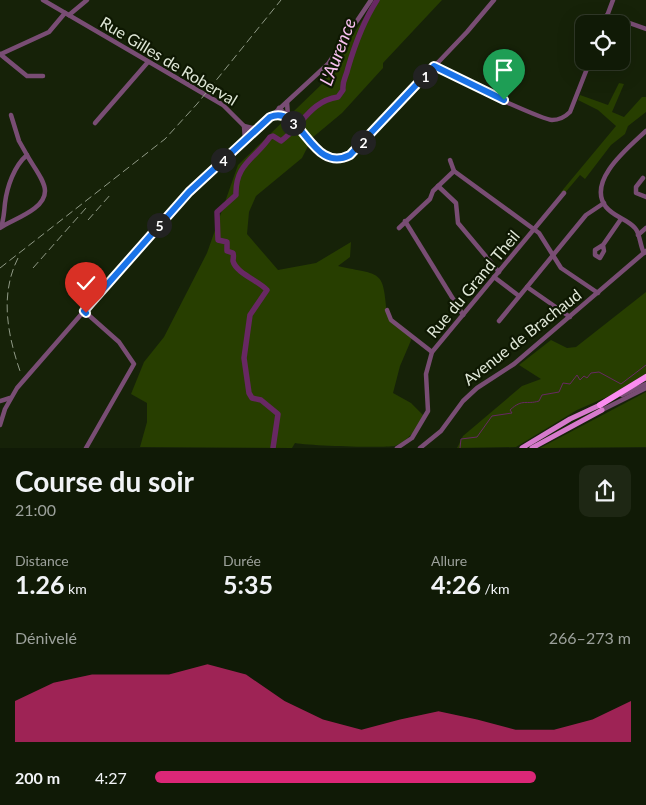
<!DOCTYPE html>
<html lang="fr">
<head>
<meta charset="utf-8">
<style>
	:root { --surface:#101a06; --page:#1e2714; --text:#f1f3f6; --muted:#9ca19b; --line:#303828; --accent:#db2777 }
	body { margin:0; font-family:Lato,sans-serif; background:var(--page); color:var(--text); height:100vh; display:flex; flex-direction:column; font-size:19px; white-space:nowrap }
	* { box-sizing:border-box; margin:0 }
	p { font-size:16px; color:var(--muted) }
	.icon { flex:none; width:28px; height:28px; fill:none; stroke:currentColor; stroke-width:2; stroke-linecap:round; stroke-linejoin:round }
	.map { position:relative; height:448px; overflow:hidden }
	.details { display:flex; flex-direction:column; background:var(--surface); flex:1 }
	.details>* { flex:none }
	.buttons { position:absolute; left:575px; top:15px; display:grid; gap:10px }
	.buttons a { display:grid; place-items:center; width:55px; height:55px; border-radius:10px; background:var(--surface); box-shadow:0 5px 20px #0002,0 0 0 1px var(--line); font-size:25px }
	.pin { position:absolute; display:grid; place-items:center; width:42px; height:42px; color:#fff; margin:-51px -21px; border-radius:50% 50% 50% 0; rotate:-45deg; box-shadow:0 0 5px #0007 }
	.pin .icon { rotate:45deg }
	.km { position:absolute; width:25px; height:25px; margin:-12px; border-radius:50%; background:#222; color:#fff; font-size:14px; line-height:25px; text-align:center }
	.round { display:grid; place-items:center; flex:none; width:52px; height:52px; border-radius:10px; background:var(--page) }
	.summary { display:flex; align-items:center; justify-content:space-between; height:85px; padding:0 15px }
	h1 { font-size:28px; font-weight:700; line-height:38px }
	.metrics { display:grid; grid-template-columns:repeat(3,1fr); gap:8px; height:85px; padding:5px 15px }
	.metrics div { display:grid; align-content:center }
	.metrics b { font-size:25px; font-weight:700 }
	.metrics small { font-size:14px; font-weight:400 }
	.metrics p { font-size:14px }
	.chart { height:140px; padding:10px 15px }
	.chart p { display:flex; justify-content:space-between }
	.chart svg { width:100%; height:90px; margin-top:5px; fill:var(--accent); opacity:.7 }
	ul { padding:0 15px; list-style:none; font-size:16px }
	li { display:grid; grid-template-columns:80px 60px 1fr; align-items:center; height:38px }
	li i { height:12px; border-radius:6px; background:var(--accent) }
	.map>svg:first-child { display:block }
	.green { fill:#273e00 }
	.lines { fill:none; stroke-linecap:round; stroke-linejoin:round }
	.stream { stroke:#682863; stroke-width:1 }
	.river { stroke:#682863; stroke-width:5.5 }
	.minor { stroke:#794d74; stroke-width:4.5 }
	.major { stroke:#d67acc; stroke-width:5 }
	.highway { stroke:#fb8cef; stroke-width:6 }
	.rail { stroke:#8f9985; stroke-width:1; stroke-dasharray:8 4; stroke-linecap:butt }
	.route-casing { stroke:#fff; stroke-width:10 }
	.route { stroke:#1a73e8; stroke-width:6 }
	.labels { text-anchor:middle; stroke-width:4.5; stroke-linejoin:round; paint-order:stroke }
	.street-label { font-size:16px; fill:#e0e8d8; stroke:#0e1802 }
	.water-label { font-size:18px; font-style:italic; fill:#f9c1f1; stroke:#0e1802 }
</style>
</head>
<body>
<div class="map">
<svg width="646" height="448" viewBox="0 0 646 448">
	<rect width="100%" height="100%" fill="#162208"/>
	<g class="green">
		<path d="M 375,0 L 442,0 L 383,63 L 383,68 L 342,113 L 312,138 L 302,158 L 256,196 L 249,212 L 247,234 L 278,270 L 316,263 L 351,242 L 350,257 L 338,266 C 382,276 383,268 387,315 L 412,338 L 400,366 L 393,393 L 411,403 L 425,417 C 417,429 409,440 395,446 C 382,448 312,446 295,443 L 292,448 L 140,447 L 147,422 L 147,403 L 131,394 L 144,362 L 164,337 L 207,253 L 238,165 L 322,84 Z"/>
		<path d="M 619,83 L 624,84 L 612,112 L 624,117 L 642,97 L 646,97 L 646,112 L 628,126 L 625,134 L 611,145 L 585,179 L 580,175 L 564,194 L 561,192 L 616,126 L 598,110 L 578,100 L 580,95 L 608,105 Z"/>
		<path d="M 646,292 L 646,380 L 577,410 L 516,447 L 457,448 L 463,436 L 522,386 L 541,379 L 519,365 L 551,340 L 567,348 L 576,347 Z"/>
		<path d="M 646,392 L 646,447 L 540,448 Z"/>
	</g>
	<g class="lines">
		<path class="stream" d="M 460,448 L 461,439 L 477,437 L 492,416 L 512,413 L 510,410 C 523,398 526,405 539,401 L 542,395 L 559,392 L 563,383 L 570,384 L 577,375 L 580,380 L 584,376 L 587,378 L 591,373 L 599,372 L 621,384 L 646,365"/>
		<path class="river" d="M 273,448 L 278,414 L 261,400 L 252,398 L 249,393 L 244,358 L 250,315 L 267,290 C 259,281 236,273 233,261 C 233,259 234,256 233,253 L 227,251 L 227,242 L 218,240 L 217,212 L 236,195 C 235,164 255,159 270,137 L 273,136 L 281,141 C 302,126 310,101 338,97 L 343,90 C 342,80 346,78 348,68 C 355,44 363,22 377,0"/>
		<g class="minor">
			<path d="M 43,0 L 223,105 L 252,134"/>
			<path d="M 69,15 L 87,0"/>
			<path d="M 607,15 L 646,29"/>
			<path d="M 604,24 L 613,0"/>
			<path d="M 0,54 L 27,76 L 43,76"/>
			<path d="M 1,54 L 49,32 L 65,13"/>
			<path d="M 434,67 C 443,74 543,120 552,120 C 559,120 565,117 570,112 L 590,61"/>
			<path d="M 279,108 C 293,121 317,157 335,160 C 340,160 345,157 350,155 L 467,32 L 494,0"/>
			<path d="M 11,115 L 19,141 L 27,155"/>
			<path d="M 274,115 L 288,117 L 287,102"/>
			<path d="M 95,123 L 148,62"/>
			<path d="M 245,140 L 244,126 L 252,128 L 258,127"/>
			<path d="M 450,160 L 454,171"/>
			<path d="M 643,178 L 636,187 L 636,193 L 646,197"/>
			<path d="M 438,186 L 456,203 L 458,223 L 499,272"/>
			<path d="M 405,221 L 463,315"/>
			<path d="M 0,228 C 13,219 45,210 45,191 C 45,180 32,165 27,155 C 14,166 7,187 5,203 C 4,212 4,219 1,227"/>
			<path d="M 399,228 L 430,199 L 433,191 L 454,171 L 539,233 L 561,268 L 598,293"/>
			<path d="M 638,235 L 646,228"/>
			<path d="M 603,245 L 604,251 L 600,258 L 595,255 L 595,250 L 603,245 L 621,219"/>
			<path d="M 644,253 C 640,246 640,233 635,228 C 627,219 614,217 606,207 C 586,181 629,147 646,131"/>
			<path d="M 494,277 L 519,296"/>
			<path d="M 527,287 L 570,317"/>
			<path d="M 387,310 L 391,320 L 432,352"/>
			<path d="M 84,311 L 119,342 L 134,364 L 86,448"/>
			<path d="M 499,321 L 586,215 L 604,203"/>
			<path d="M 622,395 L 646,384"/>
			<path d="M 0,401 L 10,398"/>
			<path d="M 602,410 L 646,388"/>
			<path d="M 0,425 L 5,409 L 17,388 L 105,287 L 189,192 L 328,64 L 371,0"/>
			<path d="M 397,448 L 412,438 L 428,411 L 426,374 L 432,352 L 564,193"/>
			<path d="M 420,448 L 441,431 L 463,401 L 477,388 L 514,364 L 646,251"/>
		</g>
		<g class="major">
			<path d="M 522,448 L 570,419 L 600,405"/>
			<path d="M 532,448 L 602,410"/>
		</g>
		<path class="highway" d="M 600,405 L 646,377"/>
		<g class="rail">
			<path d="M 88,220 L 111,194"/>
			<path d="M 18,258 C 0,294 7,333 20,371"/>
			<path d="M 0,268 L 165,139 L 197,104 L 281,0"/>
			<path d="M 33,268 L 86,208"/>
		</g>
	</g>
	<g class="lines">
		<g class="route-casing">
			<path id="route" d="M 86,313 L 84,311 L 90,304 L 189,192 L 270,117 C 302,103 311,175 350,155 L 434,66 L 504,100"/>
		</g>
		<use href="#route" class="route"/>
	</g>
	<g class="labels">
		<g class="street-label">
			<text transform="translate(169 61) rotate(31)" y="6">Rue Gilles de Roberval</text>
			<text transform="translate(473 284) rotate(-50)" y="6">Rue du Grand Theil</text>
			<text transform="translate(522 337) rotate(-38)" y="6">Avenue de Brachaud</text>
		</g>
		<g class="water-label">
			<text transform="translate(338 52) rotate(-69)" y="6">L'Aurence</text>
		</g>
	</g>
</svg>
<div class="buttons">
<a><svg class="icon" aria-label="locate" viewBox="0 0 24 24"><circle cx="12" cy="12" r="6"/><path d="M12 2v4M12 18v4M2 12h4M18 12h4"/></svg></a>
</div>
<div class="pin" style="left:504px;top:100px;background:#1e9e55"><svg class="icon" aria-label="arrive" viewBox="0 0 24 24"><path d="M6 21V4h12l-3 4 3 4H6"/></svg></div>
<div class="pin" style="left:86px;top:313px;background:#d93025"><svg class="icon" aria-label="check" viewBox="0 0 24 24"><path d="M5 12l5 5 9-10"/></svg></div>
<b class="km" style="left:425px;top:76px">1</b>
<b class="km" style="left:363px;top:142px">2</b>
<b class="km" style="left:293px;top:123px">3</b>
<b class="km" style="left:223px;top:160px">4</b>
<b class="km" style="left:159px;top:225px">5</b>
</div>
<section class="details">
<div class="summary"><div><h1>Course du soir</h1><p>21:00</p></div><a class="round"><svg class="icon" aria-label="share" viewBox="0 0 24 24"><path d="M12 15V3M7 8l5-5 5 5M5 13v7h14v-7"/></svg></a></div>
<div class="metrics">
<div><p>Distance</p><b>1.26<small> km</small></b></div>
<div><p>Durée</p><b>5:35</b></div>
<div><p>Allure</p><b>4:26<small> /km</small></b></div>
</div>
<div class="chart"><p><span>Dénivelé</span>266–273 m</p>
<svg viewBox="0 0 160 44" preserveAspectRatio="none"><path d="M0 44V24L10 15L20 11L30 11L40 11L50 6L60 11L70 24L80 33L90 38L100 33L110 29L120 33L130 38L140 38L150 33L160 24V44z"/></svg>
</div>
<ul>
<li><b>200 m</b>4:27<i style="width:80%"></i></li>
</ul>
</section>
</body>
</html>
